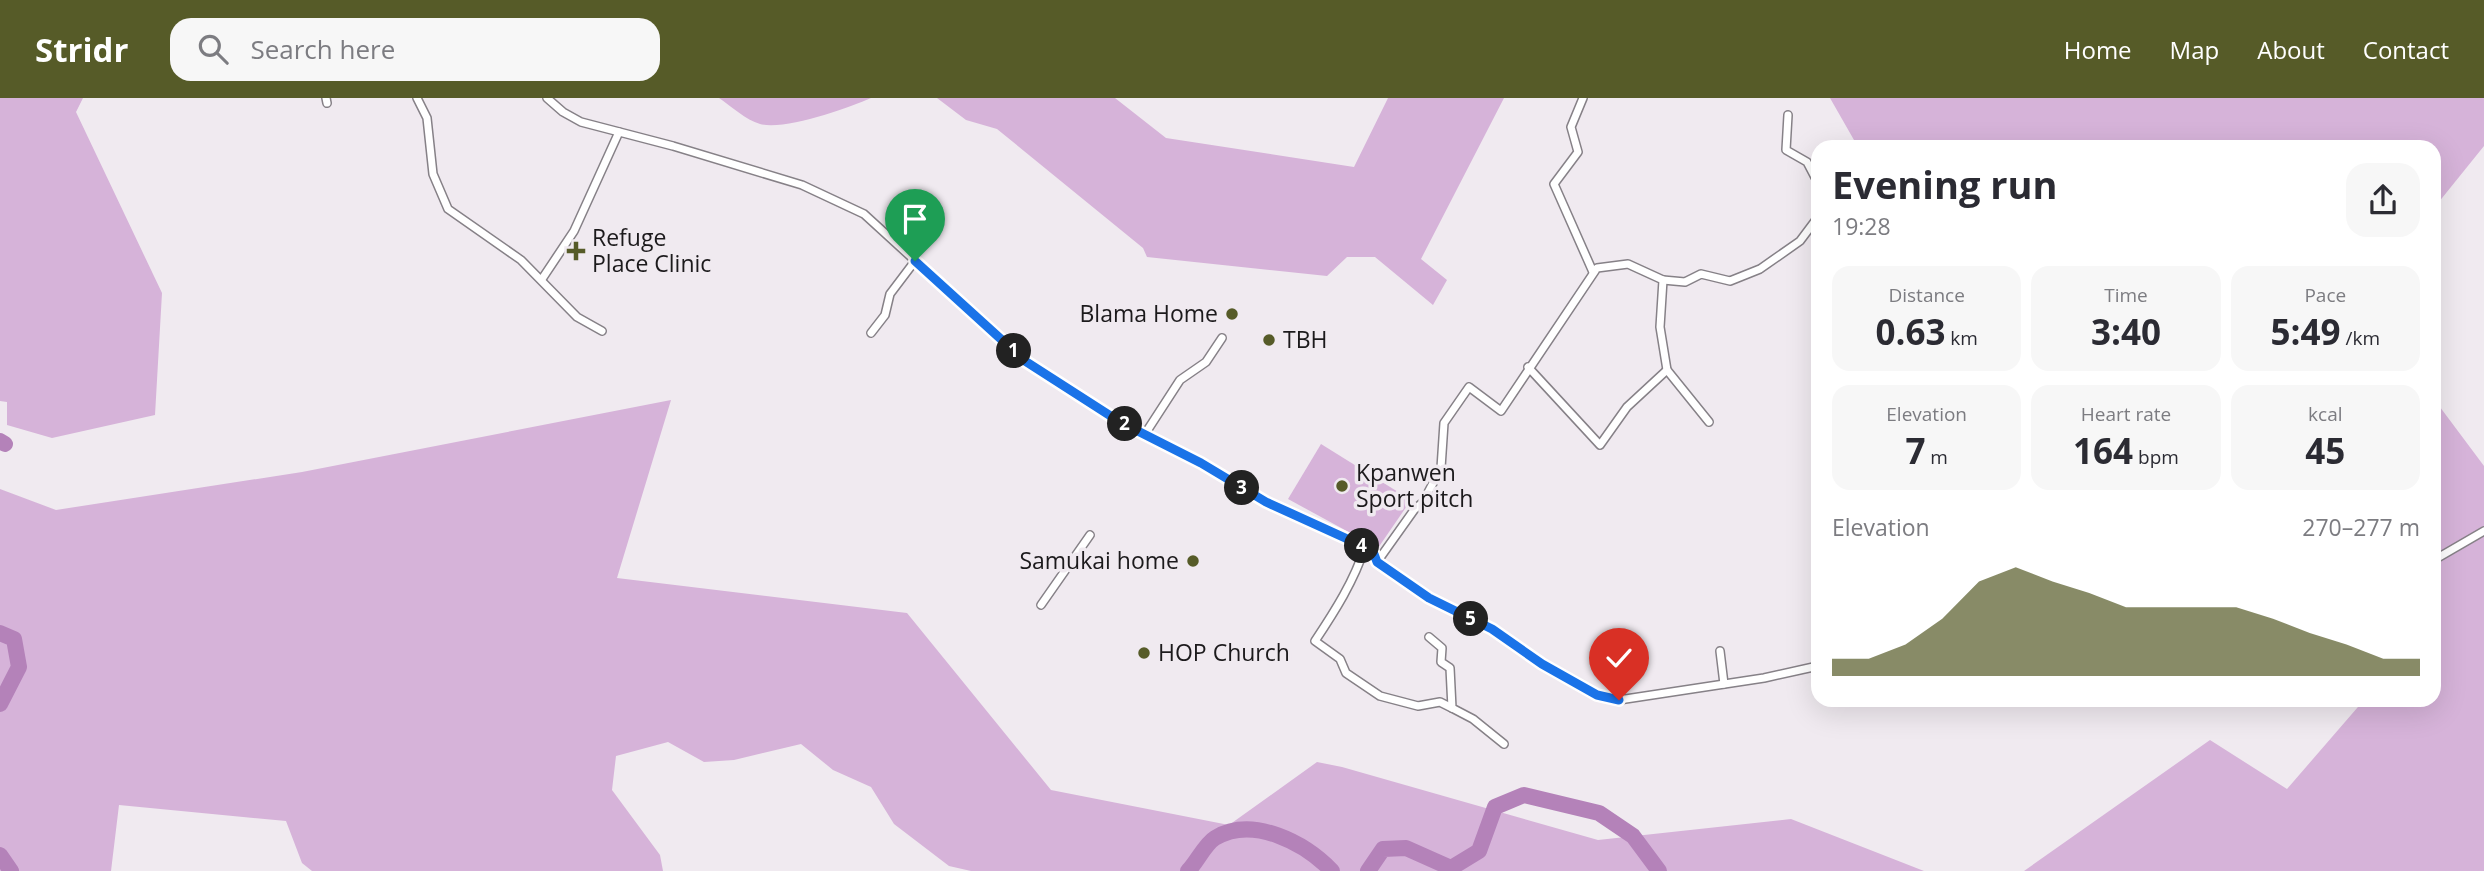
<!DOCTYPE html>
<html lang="en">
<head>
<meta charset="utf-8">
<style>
	:root { --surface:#fff; --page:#f7f7f7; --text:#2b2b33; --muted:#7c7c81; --accent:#565b28 }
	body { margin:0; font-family:"Open Sans",sans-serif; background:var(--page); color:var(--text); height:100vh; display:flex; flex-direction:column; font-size:26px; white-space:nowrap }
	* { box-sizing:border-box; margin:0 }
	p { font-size:23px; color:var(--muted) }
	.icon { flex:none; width:38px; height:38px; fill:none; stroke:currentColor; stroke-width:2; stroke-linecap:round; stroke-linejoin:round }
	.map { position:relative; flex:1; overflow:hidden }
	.sheet { position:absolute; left:1811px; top:42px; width:630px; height:567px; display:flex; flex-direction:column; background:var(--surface); border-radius:21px; box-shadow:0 7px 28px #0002 }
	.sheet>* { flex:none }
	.pin { position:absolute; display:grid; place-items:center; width:60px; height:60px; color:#fff; margin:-72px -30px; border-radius:50% 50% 50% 0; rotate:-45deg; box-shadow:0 0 7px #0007 }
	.pin .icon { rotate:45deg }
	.km { position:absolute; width:35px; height:35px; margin:-18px; border-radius:50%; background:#222; color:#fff; font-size:19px; line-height:35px; text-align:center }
	.round { display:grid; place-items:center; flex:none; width:74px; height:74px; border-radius:21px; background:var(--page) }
	.headline { display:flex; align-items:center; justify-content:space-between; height:119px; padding:0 21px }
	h1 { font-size:38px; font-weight:700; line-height:52px }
	.figures { display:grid; grid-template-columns:repeat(3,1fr); gap:10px; height:119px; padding:7px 21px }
	.figures div { display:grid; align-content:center; border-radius:18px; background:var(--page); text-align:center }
	.figures b { font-size:35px; font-weight:700 }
	.figures small { font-size:19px; font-weight:400 }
	.figures p { font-size:19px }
	.chart { height:196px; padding:14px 21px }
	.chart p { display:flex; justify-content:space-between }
	.chart svg { width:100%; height:126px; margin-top:7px; fill:var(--accent); opacity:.7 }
	header { display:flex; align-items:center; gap:42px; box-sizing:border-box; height:98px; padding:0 35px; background:var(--accent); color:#fff }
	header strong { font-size:33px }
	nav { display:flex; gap:38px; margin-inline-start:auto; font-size:24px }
	.search { width:490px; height:63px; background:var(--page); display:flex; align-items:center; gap:18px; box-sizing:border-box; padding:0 24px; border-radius:21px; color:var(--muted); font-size:26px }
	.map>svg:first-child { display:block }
	.green { fill:#d6b3d9 }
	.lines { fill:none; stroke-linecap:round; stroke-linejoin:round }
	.river { stroke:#b482b9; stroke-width:16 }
	.street-casing { stroke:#868187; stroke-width:10 }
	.street { stroke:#fff; stroke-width:7 }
	.route-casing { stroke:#fff; stroke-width:14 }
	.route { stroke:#1a73e8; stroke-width:9 }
	.poi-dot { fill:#565b28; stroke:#f0eaf0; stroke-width:2.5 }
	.labels { text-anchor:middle; stroke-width:7; stroke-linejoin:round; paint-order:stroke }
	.poi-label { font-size:23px; fill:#1c1a1c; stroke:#f0eaf0; text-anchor:start }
</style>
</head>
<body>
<header>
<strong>Stridr</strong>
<div class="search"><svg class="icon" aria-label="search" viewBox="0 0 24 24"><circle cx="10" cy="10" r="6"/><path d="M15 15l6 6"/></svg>Search here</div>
<nav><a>Home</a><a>Map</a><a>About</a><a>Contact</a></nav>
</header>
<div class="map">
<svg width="2484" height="773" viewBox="0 0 2484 773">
	<rect width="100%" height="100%" fill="#f0eaf0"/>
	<g class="green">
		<path d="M 0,0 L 83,0 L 76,14 L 162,195 L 155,317 L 52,340 L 7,327 L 7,304 L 0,303 Z"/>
		<path d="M 719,0 L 871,0 C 848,10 784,33 760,26 C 746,22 731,8 719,0 Z"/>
		<path d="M 937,0 L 1115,0 L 1166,40 L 1354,69 L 1388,0 L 1504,0 L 1421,161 L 1447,182 L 1433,207 L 1375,159 L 1347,159 L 1327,178 L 1147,159 L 1143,150 L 997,31 L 966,22 Z"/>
		<path d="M 1830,0 L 2484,0 L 2484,48 L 2434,110 L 2434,49 L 1858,49 Z"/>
		<path d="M 2434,301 L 2484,368 L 2484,773 L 2024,773 L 2210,642 L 2287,691 L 2364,602 L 2434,602 Z"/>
		<path d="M 671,302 L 617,480 L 907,515 L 1051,692 L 1229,727 L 1317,664 L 1342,669 L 1598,742 L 1791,721 L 1924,773 L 971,773 L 949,768 L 894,726 L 871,689 L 833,672 L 801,646 L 734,662 L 704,664 L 668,644 L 616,658 L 612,692 L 660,757 L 663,773 L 312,773 L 302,765 L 286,723 L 119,707 L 111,773 L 0,773 L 0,391 L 56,412 L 302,374 Z"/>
		<path d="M 1321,346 L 1411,402 L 1378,450 L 1288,401 Z"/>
	</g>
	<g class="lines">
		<g class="river">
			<path d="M 0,343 L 5,346"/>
			<path d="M 0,535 L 14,541 L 19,569 L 0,606"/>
			<path d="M 0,757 L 11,773"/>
			<path d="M 1188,773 C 1197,764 1205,746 1215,740 C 1253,717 1305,745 1332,773"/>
			<path d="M 1368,773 L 1383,751 L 1406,750 L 1451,770 L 1479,753 L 1495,709 L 1524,697 L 1599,715 L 1633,738 L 1659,773"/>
		</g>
		<g class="street-casing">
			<g id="street">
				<path d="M 326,0 L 327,5"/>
				<path d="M 417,0 L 427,20 L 433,76 L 448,111 L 521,162 L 577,219 L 602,233"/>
				<path d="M 547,0 L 563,14 L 581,24 L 673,48 L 802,87 L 864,116 L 1025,263 L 1120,324 L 1201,365 L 1266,404 L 1365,449 L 1374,456 L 1377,464 L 1429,501 L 1492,531 L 1542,566 L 1597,597 L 1619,602 L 1764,580 L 1818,568"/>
				<path d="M 1583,0 L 1571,29 L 1578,54 L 1554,86 L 1593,174"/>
				<path d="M 1788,17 L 1786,52 L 1807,64 L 1818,85"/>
				<path d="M 542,181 L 574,133 L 619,34"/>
				<path d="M 1663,182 L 1685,184 L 1701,176 L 1730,183 L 1760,171 L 1800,143 L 1818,119"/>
				<path d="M 871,235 L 885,217 L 890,196 L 915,163"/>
				<path d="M 1528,269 L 1600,347 L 1627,309 L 1667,272"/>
				<path d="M 1145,336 L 1180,282 L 1206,264 L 1222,240"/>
				<path d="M 1365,449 C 1354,483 1335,513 1315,543 L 1340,561 L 1346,575 L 1380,598 L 1418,608 L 1440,604 L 1452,610"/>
				<path d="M 2434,462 L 2484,433"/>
				<path d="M 1377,464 L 1414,412 L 1423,404 L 1441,370 L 1444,325 L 1469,289 L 1501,313 L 1597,170 L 1628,166 L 1663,182 L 1660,229 L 1667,272 L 1709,324"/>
				<path d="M 1041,507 L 1090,437"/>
				<path d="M 1429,539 L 1442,550 L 1441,564 L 1450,570 L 1452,610 L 1473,621 L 1504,646"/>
				<path d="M 1720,553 L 1724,586"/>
			</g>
		</g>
		<use href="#street" class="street"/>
	</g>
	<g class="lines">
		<g class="route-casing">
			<path id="route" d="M 915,163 L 1025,263 L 1120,324 L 1201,365 L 1266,404 L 1365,449 L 1374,456 L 1377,464 L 1429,500 L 1492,531 L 1542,566 L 1597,597 L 1619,602"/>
		</g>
		<use href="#route" class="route"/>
	</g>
	<g class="poi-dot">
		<path d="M572.5 142.5h7v7h7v7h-7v7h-7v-7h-7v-7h7z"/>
		<circle cx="1232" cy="216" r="7"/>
		<circle cx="1269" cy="242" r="7"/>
		<circle cx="1342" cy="388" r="7"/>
		<circle cx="1193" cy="463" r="7"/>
		<circle cx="1144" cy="555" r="7"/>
	</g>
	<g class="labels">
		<g class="poi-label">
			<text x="592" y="148">Refuge<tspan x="592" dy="26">Place Clinic</tspan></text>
			<text x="1218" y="224" text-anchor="end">Blama Home</text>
			<text x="1283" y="250">TBH</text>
			<text x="1356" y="383">Kpanwen<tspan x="1356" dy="26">Sport pitch</tspan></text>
			<text x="1179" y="471" text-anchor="end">Samukai home</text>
			<text x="1158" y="563">HOP Church</text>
		</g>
	</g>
</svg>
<div class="pin" style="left:915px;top:163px;background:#1e9e55"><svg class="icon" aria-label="arrive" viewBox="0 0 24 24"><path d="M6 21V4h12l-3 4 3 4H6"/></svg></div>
<div class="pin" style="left:1619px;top:602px;background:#d93025"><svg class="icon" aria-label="check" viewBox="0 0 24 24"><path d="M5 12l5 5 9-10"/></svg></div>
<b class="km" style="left:1014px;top:253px">1</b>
<b class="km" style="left:1125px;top:326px">2</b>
<b class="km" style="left:1242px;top:390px">3</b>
<b class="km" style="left:1362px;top:448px">4</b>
<b class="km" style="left:1471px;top:521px">5</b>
<section class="sheet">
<div class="headline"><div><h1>Evening run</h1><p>19:28</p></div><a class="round"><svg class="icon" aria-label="share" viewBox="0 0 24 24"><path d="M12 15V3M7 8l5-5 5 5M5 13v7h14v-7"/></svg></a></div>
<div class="figures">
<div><p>Distance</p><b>0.63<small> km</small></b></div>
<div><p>Time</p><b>3:40</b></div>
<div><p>Pace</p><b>5:49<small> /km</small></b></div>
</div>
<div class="figures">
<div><p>Elevation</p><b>7<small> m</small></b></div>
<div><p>Heart rate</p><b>164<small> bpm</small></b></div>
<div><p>kcal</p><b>45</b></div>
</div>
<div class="chart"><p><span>Elevation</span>270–277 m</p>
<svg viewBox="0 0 160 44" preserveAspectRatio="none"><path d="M0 44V38L10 38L20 33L30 24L40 11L50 6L60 11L70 15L80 20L90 20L100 20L110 20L120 24L130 29L140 33L150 38L160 38V44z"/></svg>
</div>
</section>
</div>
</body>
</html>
